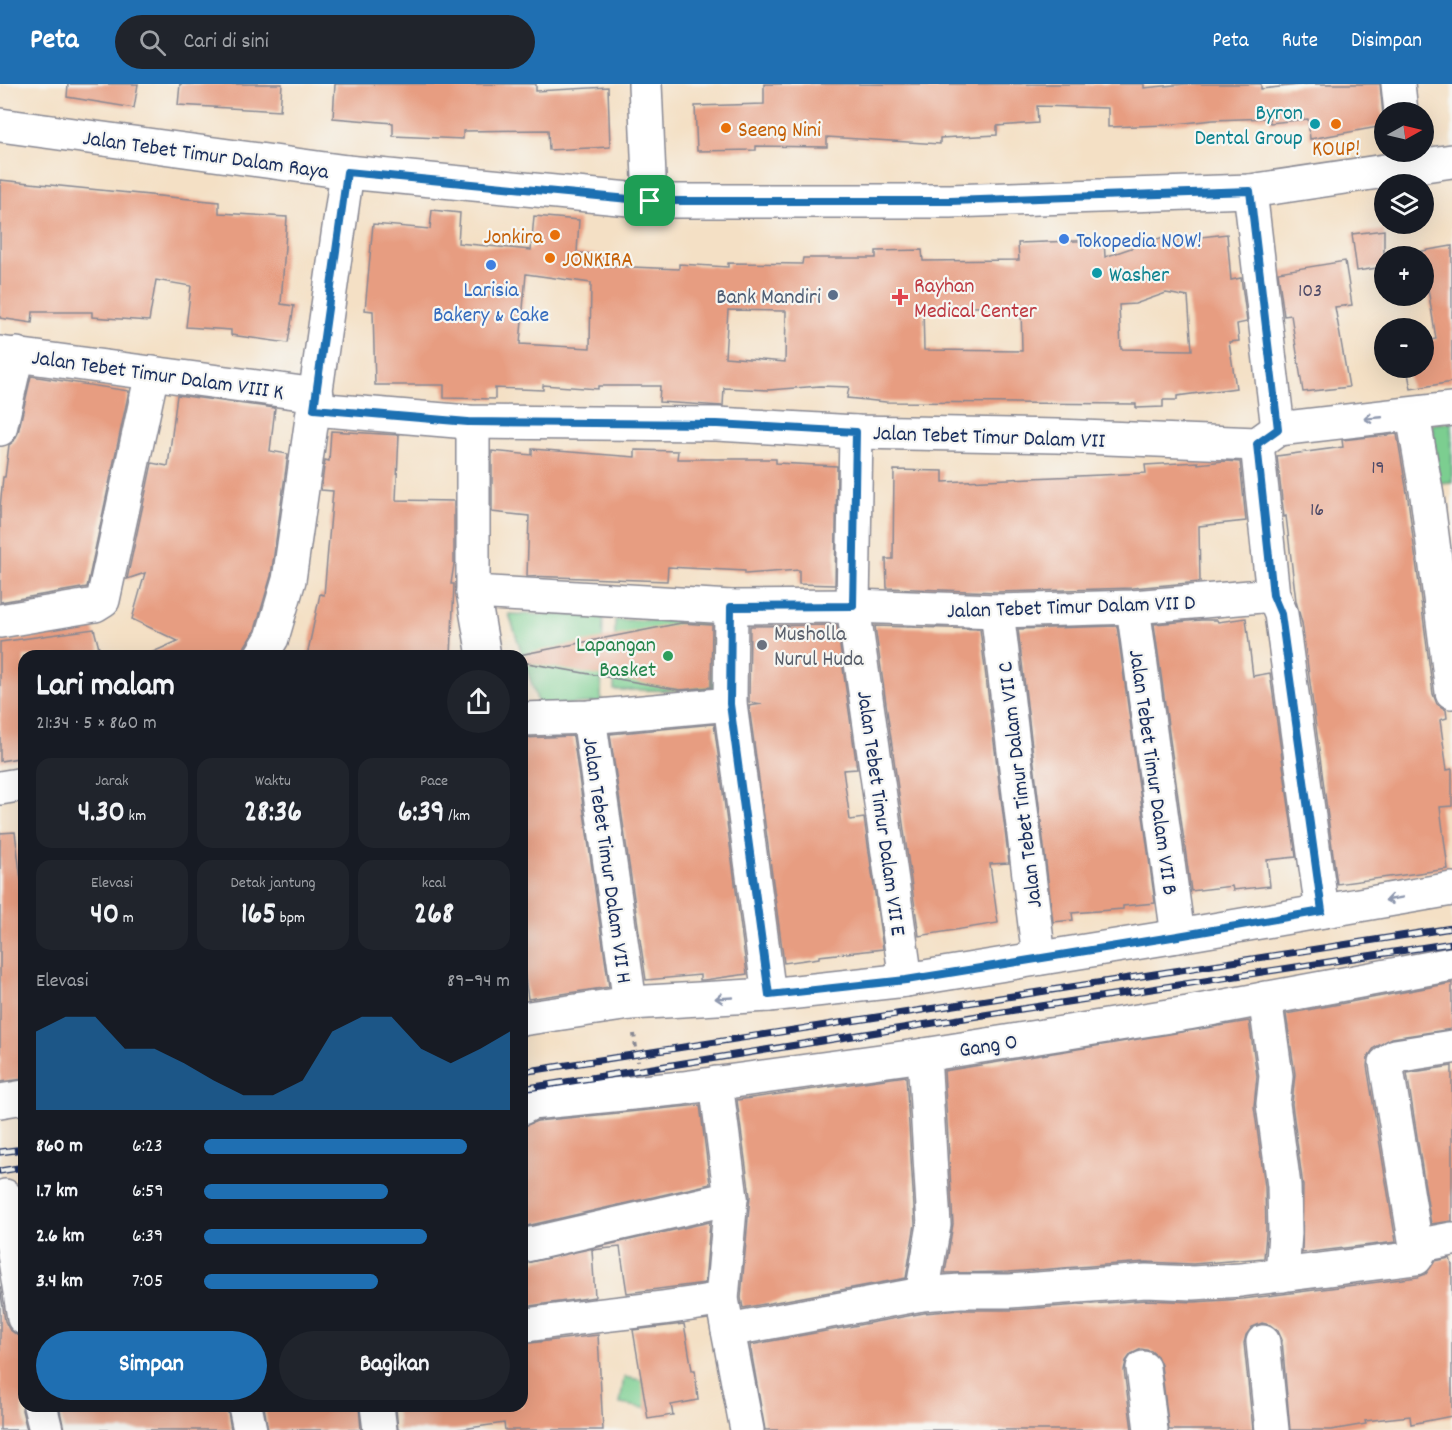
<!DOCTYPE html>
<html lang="id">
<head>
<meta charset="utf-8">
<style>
	:root { --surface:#171b24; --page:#20242c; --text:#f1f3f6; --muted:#9ea1a6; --accent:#1f6fb2 }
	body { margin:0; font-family:Dekko,sans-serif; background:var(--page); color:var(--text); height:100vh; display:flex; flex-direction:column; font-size:22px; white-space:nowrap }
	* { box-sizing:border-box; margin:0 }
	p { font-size:20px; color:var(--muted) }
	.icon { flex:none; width:33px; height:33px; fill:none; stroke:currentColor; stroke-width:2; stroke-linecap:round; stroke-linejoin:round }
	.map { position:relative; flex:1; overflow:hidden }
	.details { position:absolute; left:18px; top:566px; width:510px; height:762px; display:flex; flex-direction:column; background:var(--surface); border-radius:18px; box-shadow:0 6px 24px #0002 }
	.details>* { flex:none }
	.needle { width:39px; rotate:82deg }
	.fabs { position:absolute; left:1374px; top:18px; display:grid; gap:12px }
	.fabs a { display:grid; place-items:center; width:60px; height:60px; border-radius:50%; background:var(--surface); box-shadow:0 6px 24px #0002; font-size:30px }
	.pin { position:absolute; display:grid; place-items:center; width:51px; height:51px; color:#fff; margin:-26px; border-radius:12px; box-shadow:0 3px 9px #0006 }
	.round { display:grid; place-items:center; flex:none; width:63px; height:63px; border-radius:32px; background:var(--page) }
	.head { display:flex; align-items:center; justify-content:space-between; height:102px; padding:0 18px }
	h1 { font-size:33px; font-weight:700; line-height:45px }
	.metrics { display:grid; grid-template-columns:repeat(3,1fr); gap:9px; height:102px; padding:6px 18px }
	.metrics div { display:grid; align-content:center; border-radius:15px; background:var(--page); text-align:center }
	.metrics b { font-size:30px; font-weight:700 }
	.metrics small { font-size:16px; font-weight:400 }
	.metrics p { font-size:16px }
	.chart { height:168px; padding:12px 18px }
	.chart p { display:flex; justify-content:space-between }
	.chart svg { width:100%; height:108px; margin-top:6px; fill:var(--accent); opacity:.7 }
	.primary-button { display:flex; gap:12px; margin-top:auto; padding:12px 18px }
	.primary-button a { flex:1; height:69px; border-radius:36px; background:var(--accent); color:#fff; font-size:24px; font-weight:700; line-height:69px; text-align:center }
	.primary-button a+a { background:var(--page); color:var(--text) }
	ul { padding:0 18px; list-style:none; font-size:20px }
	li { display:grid; grid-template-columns:96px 72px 1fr; align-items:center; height:45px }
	li i { height:15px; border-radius:8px; background:var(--accent) }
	header { display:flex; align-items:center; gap:36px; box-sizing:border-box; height:84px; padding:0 30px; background:var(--accent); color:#fff }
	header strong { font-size:28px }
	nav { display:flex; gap:33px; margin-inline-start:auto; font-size:21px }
	.search { width:420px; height:54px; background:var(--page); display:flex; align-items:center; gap:15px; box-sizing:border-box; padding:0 21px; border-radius:33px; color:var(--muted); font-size:22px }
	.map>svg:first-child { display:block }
	.green { fill:#7cce90; stroke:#4c7e77; stroke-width:1.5 }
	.building { fill:#e79d81; fill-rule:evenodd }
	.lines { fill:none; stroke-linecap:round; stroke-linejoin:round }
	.minor-casing { stroke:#888892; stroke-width:36 }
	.tertiary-casing { stroke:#888892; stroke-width:36 }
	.path { stroke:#888892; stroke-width:4; stroke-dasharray:4.5 4.5; stroke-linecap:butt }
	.minor { stroke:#fff; stroke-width:33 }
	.tertiary { stroke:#fff; stroke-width:33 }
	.rail-casing { stroke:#1b2f5e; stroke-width:7 }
	.rail { stroke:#f6f6f2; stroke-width:4.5; stroke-dasharray:14; stroke-linecap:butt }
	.oneway { stroke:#8d97ae }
	.route-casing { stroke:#fff; stroke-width:12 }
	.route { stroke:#1f6fb2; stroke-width:8 }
	.culture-dot { fill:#0f9aa8; stroke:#f6f6f2; stroke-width:2 }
	.food-dot { fill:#e8710a; stroke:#f6f6f2; stroke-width:2 }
	.shop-dot { fill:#3f7fe0; stroke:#f6f6f2; stroke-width:2 }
	.service-dot { fill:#5c6f8a; stroke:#f6f6f2; stroke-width:2 }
	.health-dot { fill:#e0444e; stroke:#f6f6f2; stroke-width:2 }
	.worship-dot { fill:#6b7280; stroke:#f6f6f2; stroke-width:2 }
	.leisure-dot { fill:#2e9e5b; stroke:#f6f6f2; stroke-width:2 }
	.labels { text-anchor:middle; stroke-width:4.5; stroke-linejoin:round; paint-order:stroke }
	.number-label { font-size:20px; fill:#4e4a67 }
	.culture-label { font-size:22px; fill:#0d838f; stroke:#f6f6f2; text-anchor:end }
	.food-label { font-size:22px; fill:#c56008; stroke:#f6f6f2; text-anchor:start }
	.street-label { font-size:22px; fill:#1b2f5e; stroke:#f6f6f2 }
	.shop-label { font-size:22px; fill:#366cbe; stroke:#f6f6f2; text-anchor:start }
	.health-label { font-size:22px; fill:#be3a42; stroke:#f6f6f2; text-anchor:start }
	.service-label { font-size:22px; fill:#4e5e75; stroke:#f6f6f2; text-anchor:end }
	.worship-label { font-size:22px; fill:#5b616d; stroke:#f6f6f2; text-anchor:start }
	.leisure-label { font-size:22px; fill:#27864d; stroke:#f6f6f2; text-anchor:end }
</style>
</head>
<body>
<header>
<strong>Peta</strong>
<div class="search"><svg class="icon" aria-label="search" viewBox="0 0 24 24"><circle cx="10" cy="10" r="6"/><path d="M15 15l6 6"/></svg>Cari di sini</div>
<nav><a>Peta</a><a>Rute</a><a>Disimpan</a></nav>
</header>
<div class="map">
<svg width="1452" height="1346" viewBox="0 0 1452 1346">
	<rect width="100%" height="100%" fill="#f6f6f2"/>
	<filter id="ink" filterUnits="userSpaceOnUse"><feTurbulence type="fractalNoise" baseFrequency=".0167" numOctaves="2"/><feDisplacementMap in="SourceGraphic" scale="12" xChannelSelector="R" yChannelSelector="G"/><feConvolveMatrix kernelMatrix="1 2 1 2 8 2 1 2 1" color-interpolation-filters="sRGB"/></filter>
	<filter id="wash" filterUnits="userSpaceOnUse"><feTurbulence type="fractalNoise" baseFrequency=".008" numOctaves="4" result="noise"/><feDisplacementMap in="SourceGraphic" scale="24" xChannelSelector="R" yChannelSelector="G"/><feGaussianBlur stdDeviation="1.35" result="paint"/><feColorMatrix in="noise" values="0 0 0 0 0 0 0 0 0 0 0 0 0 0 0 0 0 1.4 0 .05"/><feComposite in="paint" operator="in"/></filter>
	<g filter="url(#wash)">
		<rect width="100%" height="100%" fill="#f4e0c5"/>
		<g class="green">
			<path d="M 1452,338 L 1452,398 L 1439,399 L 1432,340 Z"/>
			<path d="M 509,530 L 603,532 L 601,618 L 539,622 Z"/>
			<path d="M 615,536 L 721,537 L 720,607 L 614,606 Z"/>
			<path d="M 624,1293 L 665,1300 L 661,1327 L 620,1320 Z"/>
		</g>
		<g id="blocks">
			<g class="building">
				<path d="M 68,0 L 138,0 L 134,24 L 67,13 Z"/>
				<path d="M 180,0 L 282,0 L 280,27 L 178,21 Z"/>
				<path d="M 335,0 L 536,0 L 536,7 L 608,3 L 610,63 L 549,66 L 548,46 L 463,47 L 463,55 L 393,52 L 393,39 L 333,34 Z"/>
				<path d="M 764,0 L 1144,0 L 1144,4 L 1185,0 L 1261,0 L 1261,5 L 1309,0 L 1380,0 L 1384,42 L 1310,55 L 1308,35 L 1270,39 L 1269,34 L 1213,36 L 1166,41 L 1108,43 L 1108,24 L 1037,22 L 1038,39 L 997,42 L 997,51 L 940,54 L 940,60 L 827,53 L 827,63 L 756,62 L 756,66 L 697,67 L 695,22 L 764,20 Z"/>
				<path d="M 0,96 L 219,118 L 219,129 L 287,133 L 281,220 L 294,222 L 288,259 L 231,251 L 231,246 L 186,243 L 191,202 L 156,196 L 149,237 L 92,233 L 92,228 L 33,228 L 32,239 L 0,234 Z"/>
				<path d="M 432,126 L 460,129 L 458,159 L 531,166 L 534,132 L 579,136 L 577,169 L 608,171 L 608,182 L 679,185 L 679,180 L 728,183 L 728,179 L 802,180 L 803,174 L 876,174 L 876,167 L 922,166 L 923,177 L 1019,176 L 1018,159 L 1104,156 L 1105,173 L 1163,153 L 1174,156 L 1227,150 L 1231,196 L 1241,194 L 1247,238 L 1237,240 L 1239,257 L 1229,258 L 1236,304 L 1177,312 L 1177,316 L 1163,316 L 1163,323 L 1136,324 L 1136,320 L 886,318 L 847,314 L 849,303 L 820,302 L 769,306 L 724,304 L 723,322 L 659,318 L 660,302 L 598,302 L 598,305 L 543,301 L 543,306 L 495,304 L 495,315 L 444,314 L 444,301 L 375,301 L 373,227 L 365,226 L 373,140 L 430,145 ZM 526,190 L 591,199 L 590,264 L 520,260 ZM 1166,209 L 1188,213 L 1192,266 L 1121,265 L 1119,221 L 1135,220 ZM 1021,222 L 1022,267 L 924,266 L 923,224 ZM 728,226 L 786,227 L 785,278 L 725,273 Z"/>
				<path d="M 1384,146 L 1384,183 L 1357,187 L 1352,150 Z"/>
				<path d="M 1452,162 L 1452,298 L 1411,305 L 1407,284 L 1424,284 L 1424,257 L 1436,255 L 1422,167 Z"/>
				<path d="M 1345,177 L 1352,221 L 1335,223 L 1349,303 L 1303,308 L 1291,231 L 1284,232 L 1278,188 Z"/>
				<path d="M 31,292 L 129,307 L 87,503 L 0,518 L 0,423 L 3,393 L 5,393 L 9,361 L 14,357 L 18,349 Z"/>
				<path d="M 177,311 L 275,324 L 270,367 L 288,370 L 271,492 L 255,546 L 245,562 L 242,572 L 144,572 L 178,557 L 132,535 L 145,489 L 127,495 L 152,379 L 168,382 Z"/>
				<path d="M 331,347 L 399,351 L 396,416 L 454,417 L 454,480 L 451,500 L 454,500 L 451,572 L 307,572 L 320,510 L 324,511 L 333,407 L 321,406 L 325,376 L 329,377 Z"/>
				<path d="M 1397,350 L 1408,415 L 1433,610 L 1437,620 L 1446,626 L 1447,634 L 1440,636 L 1447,686 L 1452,685 L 1452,722 L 1440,723 L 1448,785 L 1337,800 L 1302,539 L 1296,517 L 1286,432 L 1284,433 L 1277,372 L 1343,363 L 1342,356 Z"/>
				<path d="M 532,365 L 635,373 L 635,366 L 678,367 L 677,375 L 776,375 L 776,379 L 837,382 L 835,501 L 799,500 L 799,486 L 745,490 L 745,487 L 668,483 L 667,497 L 527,492 L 529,432 L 492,428 L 492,367 L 532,371 Z"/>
				<path d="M 1224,377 L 1240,378 L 1246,437 L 1199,442 L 1200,498 L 1132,504 L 997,508 L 887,504 L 886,475 L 893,475 L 894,386 L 943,387 L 943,398 L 1146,389 L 1145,381 L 1198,378 L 1198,380 Z"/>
				<path d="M 1246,534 L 1253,592 L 1270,589 L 1296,773 L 1267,776 L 1270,802 L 1233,806 L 1232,802 L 1191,807 L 1154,540 L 1201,536 L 1217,536 L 1218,538 Z"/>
				<path d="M 681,539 L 712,541 L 711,603 L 680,606 L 522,578 L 522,572 L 514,572 Z"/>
				<path d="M 837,541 L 857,685 L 843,686 L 850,736 L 864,734 L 883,865 L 819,872 L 819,874 L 784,879 L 749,622 L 762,620 L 749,618 L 750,542 Z"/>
				<path d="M 875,542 L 980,545 L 1009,779 L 990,780 L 998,839 L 919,852 Z"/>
				<path d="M 1117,542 L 1155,819 L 1123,822 L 1123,825 L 1072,829 L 1073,836 L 1053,838 L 1018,545 Z"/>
				<path d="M 94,545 L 101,572 L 24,572 L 24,673 L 0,677 L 0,558 Z"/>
				<path d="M 714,640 L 747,890 L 704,896 L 700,896 L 700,891 L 646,896 L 610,650 Z"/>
				<path d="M 573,652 L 609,903 L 528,915 L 522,872 L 522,654 Z"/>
				<path d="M 15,748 L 21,796 L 24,795 L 24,995 L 0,998 L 0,749 Z"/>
				<path d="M 1452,899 L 1452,945 L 1392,954 L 1374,964 L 1368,973 L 1367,982 L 1396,1158 L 1302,1169 L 1303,1102 L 1292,1020 L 1295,990 L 1286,930 Z"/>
				<path d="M 1249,937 L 1257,992 L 1254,1022 L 1265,1103 L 1266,1149 L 1264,1174 L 1193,1180 L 1145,1178 L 1009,1188 L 945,1189 L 953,1140 L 944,987 Z"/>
				<path d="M 1452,982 L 1452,1137 L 1431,1140 L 1407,989 Z"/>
				<path d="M 906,992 L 915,1140 L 906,1194 L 743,1224 L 741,1214 L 750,1112 L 737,1016 Z"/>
				<path d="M 700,1021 L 710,1100 L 522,1143 L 522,1043 L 537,1037 Z"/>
				<path d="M 710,1138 L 705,1199 L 627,1209 L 620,1163 L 592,1166 L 595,1213 L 522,1223 L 522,1180 Z"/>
				<path d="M 1450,1174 L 1452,1181 L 1452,1332 L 1411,1340 L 1410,1332 L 1365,1337 L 1366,1340 L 1331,1346 L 1290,1346 L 1282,1256 L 1278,1247 L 1270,1241 L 1262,1239 L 1252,1243 L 1246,1251 L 1244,1259 L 1253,1346 L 1169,1346 L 1161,1281 L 1157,1272 L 1151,1267 L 1141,1265 L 1131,1270 L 1126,1277 L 1124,1286 L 1132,1346 L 765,1346 L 750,1261 L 924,1229 L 961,1226 L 1011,1226 L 1146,1216 L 1194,1218 L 1243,1215 L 1418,1193 L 1426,1190 L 1435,1177 Z"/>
				<path d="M 0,1202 L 5,1237 L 9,1245 L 17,1251 L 24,1252 L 24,1313 L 22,1326 L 27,1346 L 0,1346 Z"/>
				<path d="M 684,1240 L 692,1286 L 695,1286 L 698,1316 L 671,1321 L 673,1331 L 648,1335 L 633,1246 Z"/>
				<path d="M 598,1251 L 603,1346 L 505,1346 L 504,1339 L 455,1346 L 398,1346 L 396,1324 L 413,1322 L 522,1322 L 522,1260 Z"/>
				<path d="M 59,1322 L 227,1322 L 231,1346 L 64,1346 Z"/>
				<path d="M 264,1322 L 359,1322 L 361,1346 L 268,1346 Z"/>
			</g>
		</g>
	</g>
	<g filter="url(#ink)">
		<use href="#blocks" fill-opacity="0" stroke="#888892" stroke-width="1.5"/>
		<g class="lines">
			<g class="minor-casing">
				<g id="minor">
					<path d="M 645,0 L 650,117"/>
					<path d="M 1398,0 L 1401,28"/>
					<path d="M 1250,107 L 1278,345"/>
					<path d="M 0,269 L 317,311"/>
					<path d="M 314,325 L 468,338 L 717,340 L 856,348 L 1057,352 L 1257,360 L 1278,345 L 1452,325"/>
					<path d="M 1413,331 L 1427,412 L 1452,608"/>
					<path d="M 468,338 L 473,352 L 473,508 L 484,572"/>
					<path d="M 0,345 L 17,270"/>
					<path d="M 856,348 L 853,522 L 906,896"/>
					<path d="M 1257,360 L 1273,511 L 1281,530 L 1322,827"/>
					<path d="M 473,508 L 731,523 L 853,522 L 997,527 L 1133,523 L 1273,511"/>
					<path d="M 731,523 L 730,620 L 769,911"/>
					<path d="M 1133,523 L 1178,852"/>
					<path d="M 997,527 L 1039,874"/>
					<path d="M 0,537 L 95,521 L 103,516 L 152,289"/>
					<path d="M 261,572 L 272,554 L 289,496 L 347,88"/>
					<path d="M 589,633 L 630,919"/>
					<path d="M 522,635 L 589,633 L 730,620"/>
					<path d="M 0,704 L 24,700"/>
					<path d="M 1265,914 L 1276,992 L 1273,1020 L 1284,1102 L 1285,1149 L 1282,1191"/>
					<path d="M 716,999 L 731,1114 L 722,1215 L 747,1346"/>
					<path d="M 522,1024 L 531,1019 L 683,1004 L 924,971 L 1188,929 L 1452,880"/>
					<path d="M 5,1112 L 24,1234"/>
					<path d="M 522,1162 L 731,1114"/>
					<path d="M 1416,1162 L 1386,979 L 1395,972 L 1452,963"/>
					<path d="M 922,1210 L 934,1141 L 924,971"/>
					<path d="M 522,1242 C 589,1231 656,1227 722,1215"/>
					<path d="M 728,1246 L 922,1210 L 960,1207 L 1010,1207 L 1146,1197 L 1193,1199 L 1241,1196 L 1416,1174 L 1418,1171 L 1416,1162 L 1452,1155"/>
					<path d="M 1263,1258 L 1272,1346"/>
					<path d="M 1143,1284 L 1151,1346"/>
					<path d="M 40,1322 L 46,1346"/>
					<path d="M 245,1322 L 250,1346"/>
					<path d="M 377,1322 L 380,1346"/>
				</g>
			</g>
			<g class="tertiary-casing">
				<g id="tertiary">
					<path d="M 0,41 L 347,88 L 650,117 L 950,117 L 1250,107 L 1452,77"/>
					<path d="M 522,935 L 630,919 L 769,911 L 906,896 L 1178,852 L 1452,805"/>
					<path d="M 0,1017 L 24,1013"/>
				</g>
			</g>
			<path class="path" d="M 634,950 L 638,978"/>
			<use href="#minor" class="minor"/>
			<use href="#tertiary" class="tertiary"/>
			<g class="rail-casing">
				<g id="rail">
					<path d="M 522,988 L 1452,844"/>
					<path d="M 522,1005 L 1015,926 L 1452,859"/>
					<path d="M 0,1068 L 24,1065"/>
					<path d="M 0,1087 L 24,1083"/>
				</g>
			</g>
			<use href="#rail" class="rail"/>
		</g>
		<defs><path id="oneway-shaft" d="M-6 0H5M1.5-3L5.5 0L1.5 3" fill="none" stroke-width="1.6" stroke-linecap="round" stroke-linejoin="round" transform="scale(1.5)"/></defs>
		<g class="oneway">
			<use href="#oneway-shaft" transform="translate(1373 334) rotate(175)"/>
			<use href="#oneway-shaft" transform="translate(1394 815) rotate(170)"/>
			<use href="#oneway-shaft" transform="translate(724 914) rotate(177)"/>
		</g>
	</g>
	<g class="lines" filter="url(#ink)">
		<g class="route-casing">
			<path id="route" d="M 347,88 L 650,117 L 950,117 L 1250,107 L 1278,345 L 1257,360 L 1273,511 L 1281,530 L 1322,827 L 1178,852 L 906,896 L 769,911 L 730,620 L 731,523 L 853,522 L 856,348 L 717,340 L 468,338 L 314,325 Z"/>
		</g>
		<use href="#route" class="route"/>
	</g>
	<g class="culture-dot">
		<circle cx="1315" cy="40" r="6"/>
		<circle cx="1097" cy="189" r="6"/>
	</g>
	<g class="food-dot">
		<circle cx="1336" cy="40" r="6"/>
		<circle cx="726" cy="44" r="6"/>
		<circle cx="555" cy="151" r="6"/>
		<circle cx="550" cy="174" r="6"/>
	</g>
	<g class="shop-dot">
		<circle cx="1064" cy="155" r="6"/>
		<circle cx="491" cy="181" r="6"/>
	</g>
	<circle class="service-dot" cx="833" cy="211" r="6"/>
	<path class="health-dot" d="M897 204h6v6h6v6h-6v6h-6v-6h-6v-6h6z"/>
	<circle class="worship-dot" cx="762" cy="561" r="6"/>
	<circle class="leisure-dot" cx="668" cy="572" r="6"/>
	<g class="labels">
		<g class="number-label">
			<text x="1310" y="212">103</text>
			<text x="1378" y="389">19</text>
			<text x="1317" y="431">16</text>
		</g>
		<g class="culture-label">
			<text x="1303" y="35">Byron<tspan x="1303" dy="25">Dental Group</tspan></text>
			<text x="1109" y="197" text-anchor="start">Washer</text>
		</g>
		<g class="food-label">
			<text x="738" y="52">Seeng Nini</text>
			<text x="1336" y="71" text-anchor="middle">KOUP!</text>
			<text x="543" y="159" text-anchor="end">Jonkira</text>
			<text x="562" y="182">JONKIRA</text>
		</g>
		<g class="street-label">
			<text transform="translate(206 69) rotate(8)" y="8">Jalan Tebet Timur Dalam Raya</text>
			<text transform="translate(158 289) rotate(8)" y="8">Jalan Tebet Timur Dalam VIII K</text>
			<text transform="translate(989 351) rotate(2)" y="8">Jalan Tebet Timur Dalam VII</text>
			<text transform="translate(1071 521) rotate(-2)" y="8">Jalan Tebet Timur Dalam VII D</text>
			<text transform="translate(1155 688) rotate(82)" y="8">Jalan Tebet Timur Dalam VII B</text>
			<text transform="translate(1018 701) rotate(-97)" y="8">Jalan Tebet Timur Dalam VII C</text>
			<text transform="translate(883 729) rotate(82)" y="8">Jalan Tebet Timur Dalam VII E</text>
			<text transform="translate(609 776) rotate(82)" y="8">Jalan Tebet Timur Dalam VII H</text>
			<text transform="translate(988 960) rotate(-9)" y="8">Gang O</text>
		</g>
		<g class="shop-label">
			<text x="1076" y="163">Tokopedia NOW!</text>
			<text x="491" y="212" text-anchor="middle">Larisia<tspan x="491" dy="25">Bakery &amp; Cake</tspan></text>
		</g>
		<g class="health-label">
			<text x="914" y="208">Rayhan<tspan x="914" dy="25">Medical Center</tspan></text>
		</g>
		<g class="service-label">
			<text x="821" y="219">Bank Mandiri</text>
		</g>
		<g class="worship-label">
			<text x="774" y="556">Musholla<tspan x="774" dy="25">Nurul Huda</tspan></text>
		</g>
		<g class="leisure-label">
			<text x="656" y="567">Lapangan<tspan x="656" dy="25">Basket</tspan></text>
		</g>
	</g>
</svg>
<div class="fabs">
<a><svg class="needle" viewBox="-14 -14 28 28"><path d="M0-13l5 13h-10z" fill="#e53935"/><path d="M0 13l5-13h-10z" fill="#9ea1a6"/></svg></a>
<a><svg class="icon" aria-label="layers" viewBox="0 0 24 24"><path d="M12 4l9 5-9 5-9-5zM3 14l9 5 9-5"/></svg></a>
<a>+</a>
<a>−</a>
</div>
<div class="pin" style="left:650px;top:117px;background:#1e9e55"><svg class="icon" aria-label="arrive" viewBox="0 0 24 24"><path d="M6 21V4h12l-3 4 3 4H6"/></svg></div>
<section class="details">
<div class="head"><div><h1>Lari malam</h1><p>21:34 · 5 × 860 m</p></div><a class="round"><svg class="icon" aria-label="share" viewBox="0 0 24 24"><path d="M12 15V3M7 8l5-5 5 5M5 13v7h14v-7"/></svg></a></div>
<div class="metrics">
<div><p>Jarak</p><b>4.30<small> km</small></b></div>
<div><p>Waktu</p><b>28:36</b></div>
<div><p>Pace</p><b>6:39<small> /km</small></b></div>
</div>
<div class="metrics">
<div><p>Elevasi</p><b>40<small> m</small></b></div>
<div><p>Detak jantung</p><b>165<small> bpm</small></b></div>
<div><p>kcal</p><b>268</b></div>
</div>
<div class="chart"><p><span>Elevasi</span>89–94 m</p>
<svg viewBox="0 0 160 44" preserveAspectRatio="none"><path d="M0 44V12L10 6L20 6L30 19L40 19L50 25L60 32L70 38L80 38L90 32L100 12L110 6L120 6L130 19L140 25L150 19L160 12V44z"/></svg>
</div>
<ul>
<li><b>860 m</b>6:23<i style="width:86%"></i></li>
<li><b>1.7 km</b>6:59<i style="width:60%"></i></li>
<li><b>2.6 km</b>6:39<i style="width:73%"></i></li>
<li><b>3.4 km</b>7:05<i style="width:57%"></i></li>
</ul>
<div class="primary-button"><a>Simpan</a><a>Bagikan</a></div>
</section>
</div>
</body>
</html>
